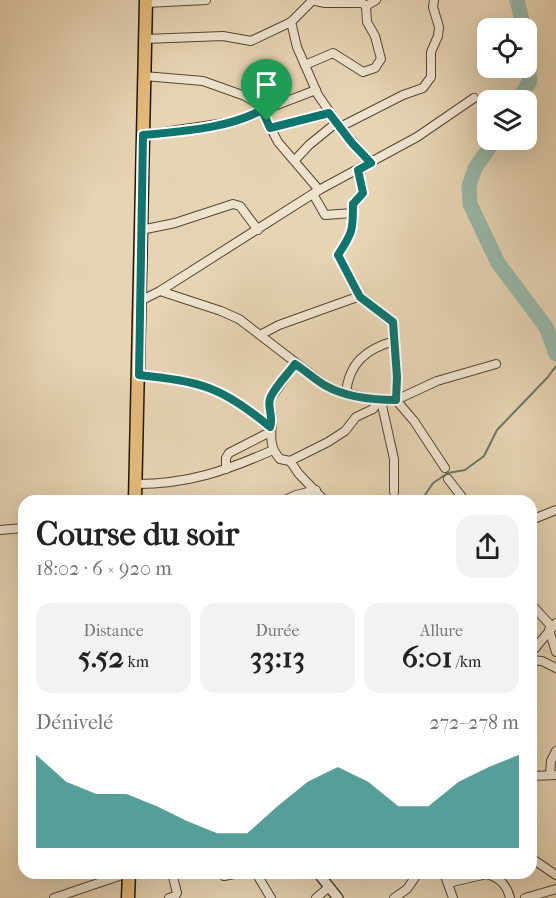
<!DOCTYPE html>
<html lang="fr">
<head>
<meta charset="utf-8">
<style>
	:root { --surface:#fff; --page:#f2f2f2; --text:#222; --muted:#767676; --accent:#0f766e }
	body { margin:0; font-family:"IM FELL French Canon",serif; background:var(--page); color:var(--text); height:100vh; display:flex; flex-direction:column; font-size:22px; white-space:nowrap }
	* { box-sizing:border-box; margin:0 }
	p { font-size:20px; color:var(--muted) }
	.icon { flex:none; width:33px; height:33px; fill:none; stroke:currentColor; stroke-width:2; stroke-linecap:round; stroke-linejoin:round }
	.map { position:relative; flex:1; overflow:hidden }
	.details { position:absolute; left:18px; top:495px; width:519px; height:384px; display:flex; flex-direction:column; background:var(--surface); border-radius:18px; box-shadow:0 6px 24px #0002 }
	.details>* { flex:none }
	.tools { position:absolute; left:477px; top:18px; display:grid; gap:12px }
	.tools a { display:grid; place-items:center; width:60px; height:60px; border-radius:12px; background:var(--surface); box-shadow:0 6px 24px #0002; font-size:30px }
	.pin { position:absolute; display:grid; place-items:center; width:51px; height:51px; color:#fff; margin:-62px -26px; border-radius:50% 50% 50% 0; rotate:-45deg; box-shadow:0 0 6px #0007 }
	.pin .icon { rotate:45deg }
	.round { display:grid; place-items:center; flex:none; width:63px; height:63px; border-radius:18px; background:var(--page) }
	.summary { display:flex; align-items:center; justify-content:space-between; height:102px; padding:0 18px }
	h1 { font-size:33px; font-weight:700; line-height:45px }
	.figures { display:grid; grid-template-columns:repeat(3,1fr); gap:9px; height:102px; padding:6px 18px }
	.figures div { display:grid; align-content:center; border-radius:15px; background:var(--page); text-align:center }
	.figures b { font-size:30px; font-weight:700 }
	.figures small { font-size:16px; font-weight:400 }
	.figures p { font-size:16px }
	.chart { height:168px; padding:12px 18px }
	.chart p { display:flex; justify-content:space-between }
	.chart svg { width:100%; height:108px; margin-top:6px; fill:var(--accent); opacity:.7 }
	.map>svg:first-child { display:block }
	.lines { fill:none; stroke-linecap:round; stroke-linejoin:round }
	.stream { stroke:#697869; stroke-width:2 }
	.river { stroke:#97b8a9; stroke-width:15 }
	.minor-casing { stroke:#554634; stroke-width:10 }
	.tertiary-casing { stroke:#554634; stroke-width:12 }
	.primary-casing { stroke:#241709; stroke-width:15 }
	.minor { stroke:#efe3ce; stroke-width:8 }
	.tertiary { stroke:#efe3ce; stroke-width:9 }
	.primary { stroke:#e4ba7a; stroke-width:12 }
	.route-casing { stroke:#fff; stroke-width:12 }
	.route { stroke:#0f766e; stroke-width:8 }
</style>
</head>
<body>
<div class="map">
<svg width="556" height="898" viewBox="0 0 556 898">
	<rect width="100%" height="100%" fill="#e7d4b3"/>
	<filter id="stains"><feTurbulence type="fractalNoise" baseFrequency=".00333" numOctaves="4"/><feColorMatrix values="0 0 0 0 .2 0 0 0 0 .09 0 0 0 0 .02 0 0 0 .5 -.17"/></filter>
	<radialGradient id="worn" r=".72"><stop offset=".6" stop-color="#630" stop-opacity="0"/><stop offset="1" stop-color="#630" stop-opacity=".3"/></radialGradient>
	<g class="lines">
		<path class="stream" d="M 421,501 L 433,483 L 448,473 L 465,470 L 484,456 L 497,430 L 547,378 L 556,366"/>
		<g class="river">
			<path d="M 517,0 L 524,28"/>
			<path d="M 518,100 L 530,81 L 526,50"/>
			<path d="M 495,140 L 475,168 L 469,186 L 470,204 L 498,263 L 546,327 L 556,354"/>
		</g>
		<g class="minor-casing">
			<g id="minor">
				<path d="M 311,0 L 325,3 L 362,3 L 366,6"/>
				<path d="M 146,3 L 206,0"/>
				<path d="M 366,6 L 376,0"/>
				<path d="M 291,22 L 297,47 L 318,95 L 340,127 L 371,163"/>
				<path d="M 145,39 L 223,36 L 251,41 L 291,22 L 312,1"/>
				<path d="M 305,65 L 333,53 L 363,72 L 375,68 L 381,59 L 375,36 L 367,22 L 366,6"/>
				<path d="M 144,76 L 203,81 L 245,96 L 258,104 L 278,142 L 319,190"/>
				<path d="M 340,127 L 403,95 L 423,88 L 431,77 L 431,52 L 438,36 L 439,27 L 433,7 L 434,0"/>
				<path d="M 270,128 L 329,113"/>
				<path d="M 143,135 L 232,122 L 316,90"/>
				<path d="M 295,160 L 309,145 L 336,123"/>
				<path d="M 358,169 L 363,193 L 353,204 C 353,231 353,232 338,255 L 360,296 L 393,322 L 397,377 L 396,400 L 414,421 L 445,468"/>
				<path d="M 313,194 L 325,215 L 353,213"/>
				<path d="M 141,230 L 175,223 L 233,204 L 240,206 L 258,230"/>
				<path d="M 160,291 L 221,311 L 239,319 L 325,385 L 338,391 L 381,401 L 396,400 L 437,381 L 496,364"/>
				<path d="M 140,301 L 160,291 L 319,190 L 417,137 L 474,98"/>
				<path d="M 260,335 L 279,325 L 360,296"/>
				<path d="M 295,364 L 269,401 C 269,407 273,414 272,421 C 271,436 269,447 280,459 L 290,461 L 328,442 L 345,431 L 356,417 L 373,409 L 379,400"/>
				<path d="M 139,375 C 201,382 221,386 270,427"/>
				<path d="M 346,393 C 349,363 366,349 394,341"/>
				<path d="M 381,401 L 394,459 L 394,492"/>
				<path d="M 290,461 L 299,474 L 325,501"/>
				<path d="M 226,469 L 226,458 L 229,453 L 270,432"/>
				<path d="M 448,479 L 465,501"/>
				<path d="M 136,484 C 189,484 225,471 273,450"/>
				<path d="M 283,501 L 296,495 L 316,490"/>
				<path d="M 531,520 L 556,510"/>
				<path d="M 0,530 L 24,528"/>
				<path d="M 531,604 L 552,627"/>
				<path d="M 549,630 L 556,652"/>
				<path d="M 531,653 L 556,623"/>
				<path d="M 531,660 L 542,661 L 556,668"/>
				<path d="M 550,775 L 551,761 L 556,751"/>
				<path d="M 531,776 L 556,775"/>
				<path d="M 531,858 L 556,875"/>
				<path d="M 256,873 L 271,898"/>
				<path d="M 444,873 L 453,898"/>
				<path d="M 224,876 L 239,873"/>
				<path d="M 448,883 L 487,874 C 500,878 507,885 510,898"/>
				<path d="M 54,898 L 128,873"/>
				<path d="M 169,898 L 175,896 L 177,893 L 172,873"/>
				<path d="M 316,898 L 329,887"/>
				<path d="M 394,898 L 407,889 L 418,873"/>
				<path d="M 525,898 L 556,889"/>
			</g>
		</g>
		<g class="tertiary-casing">
			<path id="tertiary" d="M 318,873 L 338,898"/>
		</g>
		<g class="primary-casing">
			<g id="primary">
				<path d="M 135,501 L 146,0"/>
				<path d="M 128,898 L 129,873"/>
			</g>
		</g>
		<use href="#minor" class="minor"/>
		<use href="#tertiary" class="tertiary"/>
		<use href="#primary" class="primary"/>
	</g>
	<g class="lines">
		<g class="route-casing">
			<path id="route" d="M 262,110 L 270,128 L 329,113 L 352,143 L 371,163 L 358,170 L 363,193 L 353,204 C 353,230 353,232 338,255 L 360,297 L 393,322 L 397,377 L 396,400 C 373,400 346,397 326,386 C 315,380 306,371 295,364 C 288,374 273,389 270,399 C 267,408 274,417 270,427 C 221,386 201,382 139,375 L 143,135 C 183,131 226,129 262,110 Z"/>
		</g>
		<use href="#route" class="route"/>
	</g>
	<rect width="100%" height="100%" filter="url(#stains)"/>
	<rect width="100%" height="100%" fill="url(#worn)"/>
</svg>
<div class="tools">
<a><svg class="icon" aria-label="locate" viewBox="0 0 24 24"><circle cx="12" cy="12" r="6"/><path d="M12 2v4M12 18v4M2 12h4M18 12h4"/></svg></a>
<a><svg class="icon" aria-label="layers" viewBox="0 0 24 24"><path d="M12 4l9 5-9 5-9-5zM3 14l9 5 9-5"/></svg></a>
</div>
<div class="pin" style="left:267px;top:121px;background:#1e9e55"><svg class="icon" aria-label="arrive" viewBox="0 0 24 24"><path d="M6 21V4h12l-3 4 3 4H6"/></svg></div>
<section class="details">
<div class="summary"><div><h1>Course du soir</h1><p>18:02 · 6 × 920 m</p></div><a class="round"><svg class="icon" aria-label="share" viewBox="0 0 24 24"><path d="M12 15V3M7 8l5-5 5 5M5 13v7h14v-7"/></svg></a></div>
<div class="figures">
<div><p>Distance</p><b>5.52<small> km</small></b></div>
<div><p>Durée</p><b>33:13</b></div>
<div><p>Allure</p><b>6:01<small> /km</small></b></div>
</div>
<div class="chart"><p><span>Dénivelé</span>272–278 m</p>
<svg viewBox="0 0 160 44" preserveAspectRatio="none"><path d="M0 44V6L10 17L20 22L30 22L40 27L50 33L60 38L70 38L80 27L90 17L100 11L110 17L120 27L130 27L140 17L150 11L160 6V44z"/></svg>
</div>
</section>
</div>
</body>
</html>
